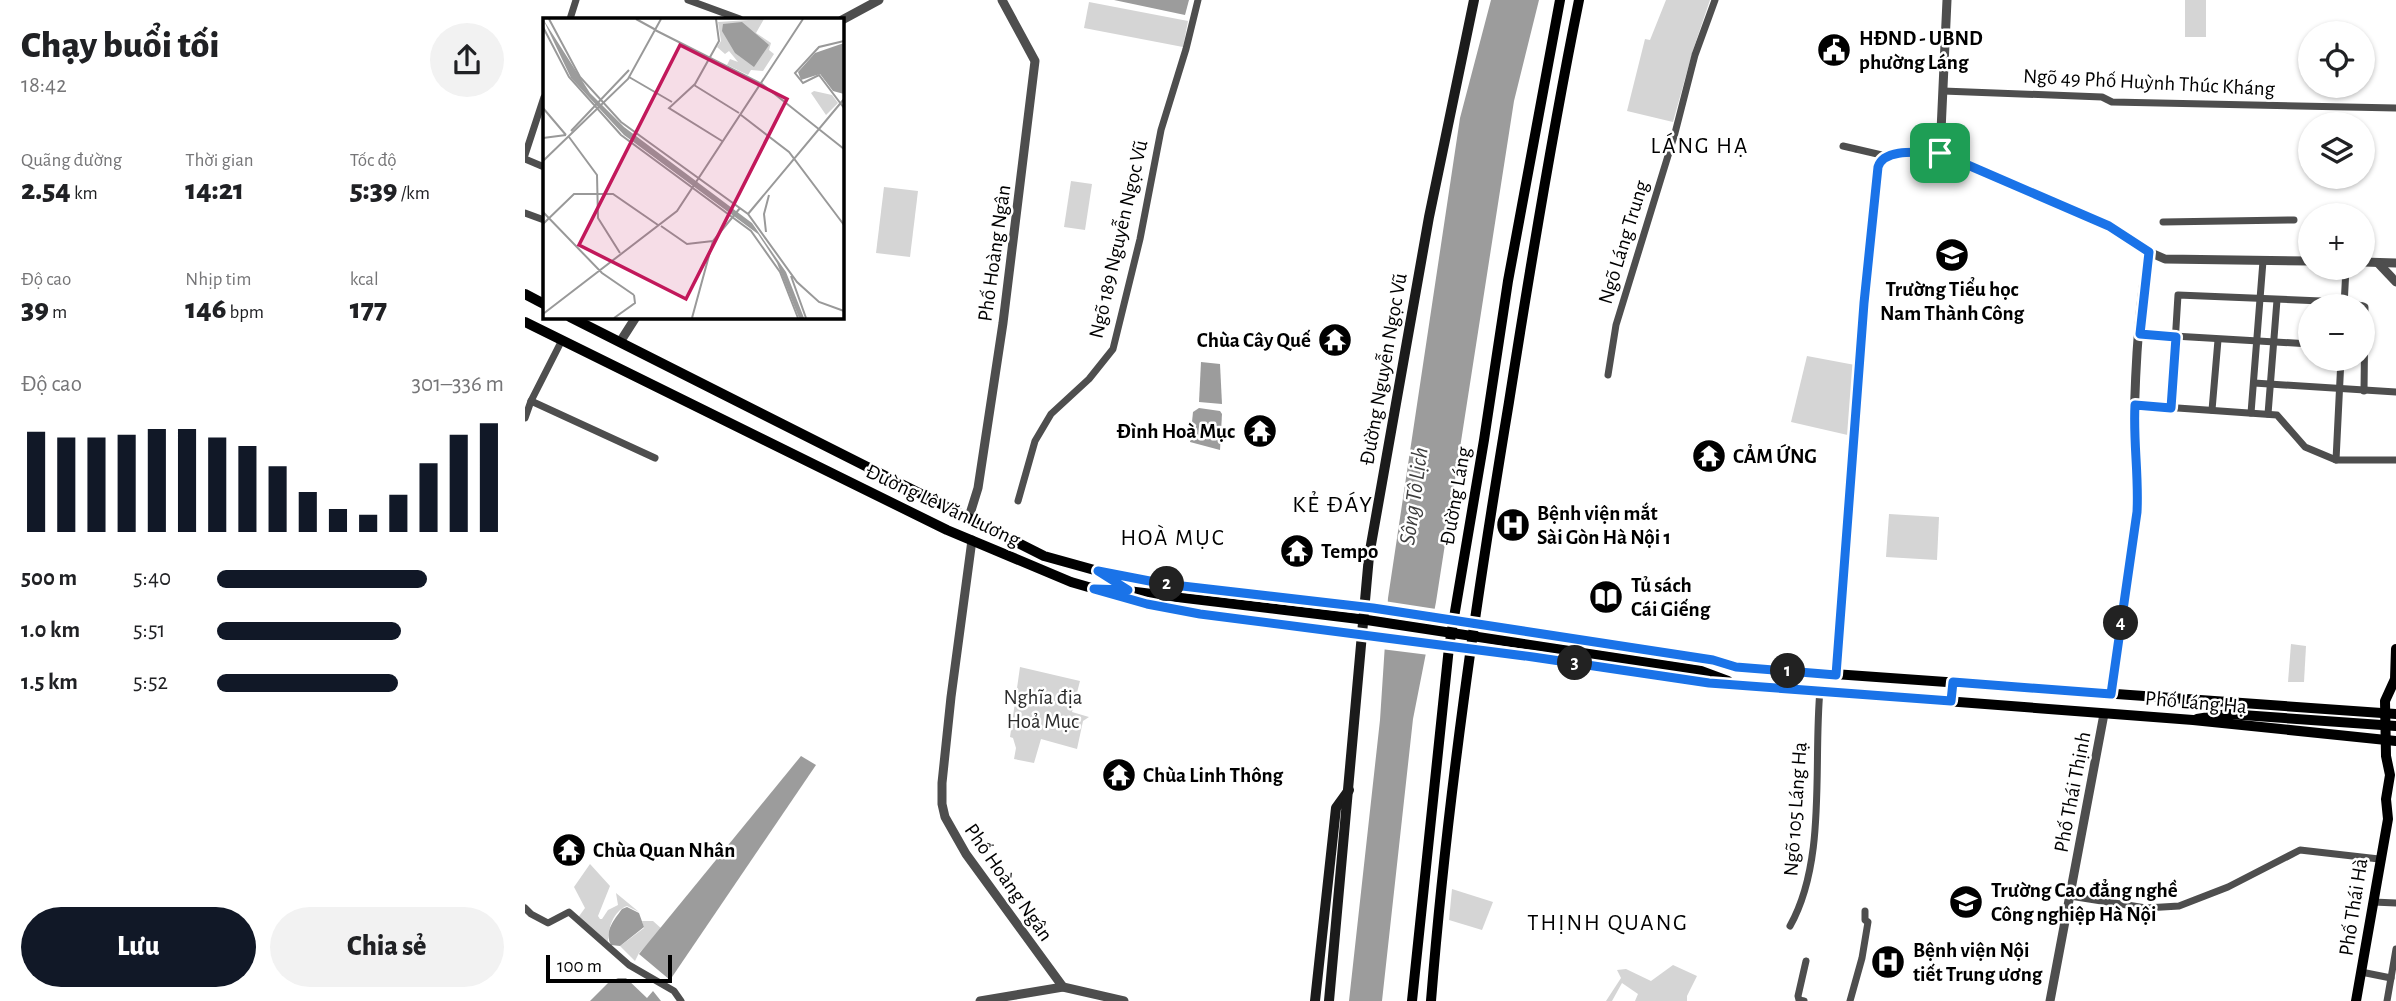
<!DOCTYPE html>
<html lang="vi">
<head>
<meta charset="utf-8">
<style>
	:root { --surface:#fff; --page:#f2f2f2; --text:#202124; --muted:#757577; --accent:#111827 }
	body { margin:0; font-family:"Alegreya Sans",sans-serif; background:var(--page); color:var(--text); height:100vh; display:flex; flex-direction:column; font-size:26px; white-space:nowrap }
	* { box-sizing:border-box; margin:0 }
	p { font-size:23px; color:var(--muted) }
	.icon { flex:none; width:38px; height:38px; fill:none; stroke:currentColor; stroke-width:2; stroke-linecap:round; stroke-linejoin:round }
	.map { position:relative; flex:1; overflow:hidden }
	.details { display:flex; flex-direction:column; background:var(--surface); width:525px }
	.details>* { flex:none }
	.tools { position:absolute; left:1773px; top:21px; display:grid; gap:14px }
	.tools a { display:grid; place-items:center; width:77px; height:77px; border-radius:50%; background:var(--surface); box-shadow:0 2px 5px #0004; font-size:35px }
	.scale { position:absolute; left:21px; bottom:18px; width:126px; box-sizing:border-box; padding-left:7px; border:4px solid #000; border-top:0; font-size:19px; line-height:24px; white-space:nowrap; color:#000; -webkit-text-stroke:5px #fff; paint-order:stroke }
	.pin { position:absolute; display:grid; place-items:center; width:60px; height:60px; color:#fff; margin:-30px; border-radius:14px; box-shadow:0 4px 10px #0006 }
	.km { position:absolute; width:35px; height:35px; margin:-18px; border-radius:50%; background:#222; color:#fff; font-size:19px; line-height:35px; text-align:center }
	.round { display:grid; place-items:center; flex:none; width:74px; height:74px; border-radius:37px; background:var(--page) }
	.head { display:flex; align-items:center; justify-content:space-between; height:119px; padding:0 21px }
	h1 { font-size:38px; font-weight:800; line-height:52px }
	.figures { display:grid; grid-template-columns:repeat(3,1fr); gap:10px; height:119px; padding:7px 21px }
	.figures div { display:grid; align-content:center }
	.figures b { font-size:30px; font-weight:800 }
	.figures small { font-size:19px; font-weight:400 }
	.figures p { font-size:19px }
	.chart { height:196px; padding:14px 21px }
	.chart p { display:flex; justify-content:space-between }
	.chart svg { width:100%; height:126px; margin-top:7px; stroke:var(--accent); stroke-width:6 }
	.button { display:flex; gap:14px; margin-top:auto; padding:14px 21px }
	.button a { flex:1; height:80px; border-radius:42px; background:var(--accent); color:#fff; font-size:28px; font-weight:800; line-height:80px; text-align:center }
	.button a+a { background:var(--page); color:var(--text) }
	ul { padding:0 21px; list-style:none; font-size:23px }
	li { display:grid; grid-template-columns:112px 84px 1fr; align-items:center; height:52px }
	li i { height:18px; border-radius:9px; background:var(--accent) }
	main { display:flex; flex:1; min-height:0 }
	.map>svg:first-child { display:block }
	.green { fill:#d5d5d5 }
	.water { fill:#9c9c9c }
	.pier { fill:#fff }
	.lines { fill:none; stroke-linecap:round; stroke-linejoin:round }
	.minor { stroke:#4e4e4e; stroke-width:7 }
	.tertiary { stroke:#4e4e4e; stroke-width:9 }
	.secondary { stroke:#1b1b1b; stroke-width:10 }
	.primary { stroke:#000; stroke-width:10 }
	.route-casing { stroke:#fff; stroke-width:14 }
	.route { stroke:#1a73e8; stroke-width:9 }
	.labels { text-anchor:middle; stroke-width:5; stroke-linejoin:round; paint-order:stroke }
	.poi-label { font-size:21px; font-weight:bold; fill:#000; stroke:#fff; text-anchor:start }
	.street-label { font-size:21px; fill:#000; stroke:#fff }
	.park-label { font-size:21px; fill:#2c2c2c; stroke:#fff }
	.neighbourhood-label { font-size:23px; letter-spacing:2px; fill:#000; stroke:#fff }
	.water-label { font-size:23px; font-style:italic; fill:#3d3d3d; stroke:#fff }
	.quarter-label { font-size:24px; letter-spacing:2px; fill:#000; stroke:#fff }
	.inset-road { fill:none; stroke:#999; stroke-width:2 }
	.view { fill:#c2185b; fill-opacity:0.15; stroke:#c2185b; stroke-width:3.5 }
	.inset-edge { fill:none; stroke:#000; stroke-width:3.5 }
</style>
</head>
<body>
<main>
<section class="details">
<div class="head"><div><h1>Chạy buổi tối</h1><p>18:42</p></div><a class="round"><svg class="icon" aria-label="share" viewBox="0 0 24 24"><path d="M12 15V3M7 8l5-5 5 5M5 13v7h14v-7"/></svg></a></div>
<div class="figures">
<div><p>Quãng đường</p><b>2.54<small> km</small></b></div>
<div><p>Thời gian</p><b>14:21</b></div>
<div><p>Tốc độ</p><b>5:39<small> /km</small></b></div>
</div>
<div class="figures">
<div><p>Độ cao</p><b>39<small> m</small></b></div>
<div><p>Nhịp tim</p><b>146<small> bpm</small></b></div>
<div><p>kcal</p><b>177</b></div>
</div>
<div class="chart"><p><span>Độ cao</span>301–336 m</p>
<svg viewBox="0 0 160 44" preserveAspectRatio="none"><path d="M5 44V9M15 44V11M25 44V11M35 44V10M45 44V8M55 44V8M65 44V11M75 44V14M85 44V21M95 44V30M105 44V36M115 44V38M125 44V31M135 44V20M145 44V10M155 44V6"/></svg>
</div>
<ul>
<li><b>500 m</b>5:40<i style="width:73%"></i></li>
<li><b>1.0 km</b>5:51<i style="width:64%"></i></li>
<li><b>1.5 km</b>5:52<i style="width:63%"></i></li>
</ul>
<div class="button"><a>Lưu</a><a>Chia sẻ</a></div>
</section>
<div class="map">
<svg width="1871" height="1001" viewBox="0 0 1871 1001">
	<rect width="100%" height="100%" fill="#fff"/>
	<g class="green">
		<path d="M 1141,0 L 1185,0 L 1168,50 L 1148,122 L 1102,111 L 1120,39 L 1125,40 Z"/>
		<rect x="1660" y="0" width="21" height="37"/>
		<path d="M 564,2 L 663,21 L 658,47 L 559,28 Z"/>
		<path d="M 546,181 L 567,184 L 560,230 L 539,227 Z"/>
		<path d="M 359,187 L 393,191 L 385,257 L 351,253 Z"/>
		<path d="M 1282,356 L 1330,365 L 1327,436 L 1266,422 Z"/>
		<path d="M 1364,514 L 1414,517 L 1412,560 L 1361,557 Z"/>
		<path d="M 1766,644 L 1781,646 L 1779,682 L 1763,682 Z"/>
		<path d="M 495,667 L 555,681 L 547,712 L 564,717 L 558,721 L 552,749 L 516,739 L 509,763 L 489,759 L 491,748 L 488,738 L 485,737 Z"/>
		<path d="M 65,864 L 85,886 L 73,916 L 75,919 L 77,919 L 83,910 L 93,905 L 91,893 L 114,912 L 102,906 C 88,911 83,929 83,942 L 52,919 L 60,908 L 49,887 Z"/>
		<path d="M 927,889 L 968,902 L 957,930 L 924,920 Z"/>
		<path d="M 117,921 L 128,921 L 138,930 L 114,953 L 110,961 L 95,946 L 119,928 Z"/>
		<path d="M 1148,965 L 1172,976 L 1162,996 L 1162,1001 L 1110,1001 L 1113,994 L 1097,983 L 1087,1001 L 1081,1001 L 1096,978 L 1092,970 L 1101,969 L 1126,981 Z"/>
	</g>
	<g class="water">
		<path d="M 589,0 L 664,0 L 660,15 Z"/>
		<path d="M 966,0 L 1014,0 L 989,101 L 911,602 L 888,719 L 857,1001 L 824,1001 L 855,720 L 863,598 L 935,118 Z"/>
		<path d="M 676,362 L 695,364 L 697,404 L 674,402 Z"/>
		<path d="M 674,408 L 695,411 L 697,414 L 695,450 L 665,442 L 668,412 Z"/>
		<path d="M 276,756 L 291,765 L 145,980 L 114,954 Z"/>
		<path d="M 102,907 L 114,913 L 119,927 L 95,946 L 86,945 C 79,931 89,920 97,909 Z"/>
		<path d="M 93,978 L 101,978 L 122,998 L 128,991 L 136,1001 L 65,1001 L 83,983 Z"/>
	</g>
	<path class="pier" d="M 859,601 L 911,609 L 904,655 L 856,649 Z"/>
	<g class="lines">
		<g class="minor">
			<path d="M 163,0 L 215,19"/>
			<path d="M 45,19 L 51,0"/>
			<path d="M 1418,91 L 1577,97 L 1587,102 L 1871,108"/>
			<path d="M 1318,146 L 1361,156"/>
			<path d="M 0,155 L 19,97"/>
			<path d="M 0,159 L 19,167"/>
			<path d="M 0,213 L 19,220"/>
			<path d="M 1638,222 L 1769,220"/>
			<path d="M 1819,306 L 1821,268"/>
			<path d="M 1838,306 L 1840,307 L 1839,391"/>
			<path d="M 1615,334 L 1785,344"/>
			<path d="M 1083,375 L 1091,325 L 1150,133 L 1170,55 L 1190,0"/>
			<path d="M 1729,383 L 1871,392"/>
			<path d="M 6,401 L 130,458"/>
			<path d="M 1610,405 L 1752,415 L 1780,447 L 1811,460 L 1871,460"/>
			<path d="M 1646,408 L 1653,295 L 1820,302 L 1837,306"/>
			<path d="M 1687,410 L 1693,340"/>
			<path d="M 1726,413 L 1738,261"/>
			<path d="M 1743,414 L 1752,300"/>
			<path d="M 0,418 L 6,401 L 37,340"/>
			<path d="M 1811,460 L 1816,359"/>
			<path d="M 493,501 L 510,441 L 526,414 L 564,379 L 588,349 L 615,239 L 636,130 L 661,49 L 673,0"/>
			<path d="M 1545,896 L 1621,908 L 1654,906 L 1703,887 L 1775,850 L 1854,859"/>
			<path d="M 1848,902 L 1871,903"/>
			<path d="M 0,908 L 6,914 L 23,923 L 44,912 L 104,965 L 149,991 L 156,1001"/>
			<path d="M 1265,926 C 1302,860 1288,765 1295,690"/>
			<path d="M 1836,972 L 1866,978"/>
			<path d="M 1279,1001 L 1274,1000 L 1273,996 L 1281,961"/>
			<path d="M 1325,1001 L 1337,958 L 1343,922 L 1340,920 L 1340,911"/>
			<path d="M 1862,1001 L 1871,949"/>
		</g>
		<g class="tertiary">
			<path d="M 317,20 L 354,0"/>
			<path d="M 1415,153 L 1422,0"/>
			<path d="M 1838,262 L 1871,263"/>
			<path d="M 1853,263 L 1871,282"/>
			<path d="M 95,342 L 111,317"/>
			<path d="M 444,517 L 453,488 L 478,323 L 510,61 L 477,0"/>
			<path d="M 447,540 L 426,697 L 417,783 L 417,804 L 420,817 L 441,854 L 538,987"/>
			<path d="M 1311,675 L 1338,310 L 1353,167 L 1357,158 L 1366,155 L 1415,153 L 1584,226 L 1624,252 L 1640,259 L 1785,261"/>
			<path d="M 1585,694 L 1612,512 C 1614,484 1609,458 1609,431 C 1610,376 1613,305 1624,252"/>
			<path d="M 455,1001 L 538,987 L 599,1001"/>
			<path d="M 1525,1001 L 1579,714"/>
		</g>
		<g class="secondary">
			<path d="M 790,1001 L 811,808 L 824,790"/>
			<path d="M 804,1001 L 844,556 L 904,217 L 949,0"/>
		</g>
		<g class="primary">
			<path d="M 0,294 L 19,304"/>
			<path d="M 45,317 L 519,556 L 573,571 L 641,584 L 853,609 L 1188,660 L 1211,667 L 1871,714"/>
			<path d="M 0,322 L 422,530 L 546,582 L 622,604 L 675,614 L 1008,657 L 1184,683 L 1668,720 L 1871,741"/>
			<path d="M 586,589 L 842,620 L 1176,671 L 1203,681"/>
			<path d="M 1672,719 L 1703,714 L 1871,726"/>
			<path d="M 887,1001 L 924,647 L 959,440 L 983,281 L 1035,0"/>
			<path d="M 906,1001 C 922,800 951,601 984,402 C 1005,268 1027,133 1054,0"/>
			<path d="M 1831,1001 L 1863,819 L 1861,799 L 1865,775 L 1861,756 L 1860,701 L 1870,679 L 1871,649"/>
		</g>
	</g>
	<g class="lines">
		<g class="route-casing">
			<path id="route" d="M 1415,153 L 1584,226 L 1624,252 L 1615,334 L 1651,337 L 1646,408 L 1610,405 C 1608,441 1614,476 1612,512 L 1586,694 L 1428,682 L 1426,701 L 1184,683 L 1008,657 L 675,614 L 622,604 L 569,589 L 603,590 L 573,571 L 640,584 L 848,608 L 1188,660 L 1211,667 L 1311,675 L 1339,303 L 1353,167 C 1359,147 1398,153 1415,153 Z"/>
		</g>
		<use href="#route" class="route"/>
	</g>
	<defs>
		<g id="civic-disc" transform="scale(1.75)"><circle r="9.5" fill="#000" stroke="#fff"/><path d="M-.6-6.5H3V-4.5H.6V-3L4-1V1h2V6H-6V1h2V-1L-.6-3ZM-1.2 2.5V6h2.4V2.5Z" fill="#fff"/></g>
		<g id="school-disc" transform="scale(1.75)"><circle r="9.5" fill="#000" stroke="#fff"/><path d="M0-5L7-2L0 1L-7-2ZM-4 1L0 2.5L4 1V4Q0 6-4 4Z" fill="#fff"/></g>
		<g id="temple-disc" transform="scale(1.75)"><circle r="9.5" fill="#000" stroke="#fff"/><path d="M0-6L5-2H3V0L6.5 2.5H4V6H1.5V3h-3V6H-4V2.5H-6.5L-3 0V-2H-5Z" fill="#fff"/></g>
		<g id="hospital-disc" transform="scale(1.75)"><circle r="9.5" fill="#000" stroke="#fff"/><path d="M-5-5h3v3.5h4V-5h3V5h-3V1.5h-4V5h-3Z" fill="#fff"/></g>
		<g id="library-disc" transform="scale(1.75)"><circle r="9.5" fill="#000" stroke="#fff"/><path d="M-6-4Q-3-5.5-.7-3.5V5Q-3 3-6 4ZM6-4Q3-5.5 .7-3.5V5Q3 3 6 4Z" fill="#fff"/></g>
		<g id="university-disc" transform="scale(1.75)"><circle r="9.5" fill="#000" stroke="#fff"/><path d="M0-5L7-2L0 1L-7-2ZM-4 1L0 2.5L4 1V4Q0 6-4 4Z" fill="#fff"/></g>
	</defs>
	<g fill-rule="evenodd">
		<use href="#civic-disc" x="1309" y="50"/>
		<use href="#school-disc" x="1427" y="255"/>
		<use href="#temple-disc" x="810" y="340"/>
		<use href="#temple-disc" x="735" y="431"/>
		<use href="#temple-disc" x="1184" y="456"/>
		<use href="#hospital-disc" x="988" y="525"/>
		<use href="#temple-disc" x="772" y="551"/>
		<use href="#library-disc" x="1081" y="597"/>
		<use href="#temple-disc" x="594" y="775"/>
		<use href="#temple-disc" x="44" y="850"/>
		<use href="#university-disc" x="1441" y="902"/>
		<use href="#hospital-disc" x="1363" y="962"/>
	</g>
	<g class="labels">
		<g class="poi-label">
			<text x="1334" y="45">HĐND - UBND<tspan x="1334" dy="24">phường Láng</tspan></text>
			<text x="1427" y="296" text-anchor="middle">Trường Tiểu học<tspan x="1427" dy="24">Nam Thành Công</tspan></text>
			<text x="786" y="347" text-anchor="end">Chùa Cây Quế</text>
			<text x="710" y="438" text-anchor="end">Đình Hoà Mục</text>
			<text x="1208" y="463">CẢM ỨNG</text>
			<text x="1012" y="520">Bệnh viện mắt<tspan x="1012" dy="24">Sài Gòn Hà Nội 1</tspan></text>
			<text x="796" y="558">Tempo</text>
			<text x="1106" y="592">Tủ sách<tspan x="1106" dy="24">Cái Giếng</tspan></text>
			<text x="618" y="782">Chùa Linh Thông</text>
			<text x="68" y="857">Chùa Quan Nhân</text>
			<text x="1466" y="897">Trường Cao đẳng nghề<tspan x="1466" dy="24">Công nghiệp Hà Nội</tspan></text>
			<text x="1388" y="957">Bệnh viện Nội<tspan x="1388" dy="24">tiết Trung ương</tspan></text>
		</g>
		<g class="street-label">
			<text transform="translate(1624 82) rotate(3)" y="7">Ngõ 49 Phố Huỳnh Thúc Kháng</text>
			<text transform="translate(593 239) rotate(-77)" y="7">Ngõ 189 Nguyễn Ngọc Vũ</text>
			<text transform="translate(1098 242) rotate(-73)" y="7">Ngõ Láng Trung</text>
			<text transform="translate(469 253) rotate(-82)" y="7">Phố Hoàng Ngân</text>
			<text transform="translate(858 369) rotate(-80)" y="7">Đường Nguyễn Ngọc Vũ</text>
			<text transform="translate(930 496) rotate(-80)" y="7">Đường Láng</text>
			<text transform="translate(418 505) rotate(25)" y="7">Đường Lê Văn Lương</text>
			<text transform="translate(1671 702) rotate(5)" y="7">Phố Láng Hạ</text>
			<text transform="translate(1547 792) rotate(-79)" y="7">Phố Thái Thịnh</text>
			<text transform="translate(1270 809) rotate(-86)" y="7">Ngõ 105 Láng Hạ</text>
			<text transform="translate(484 882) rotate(55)" y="7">Phố Hoàng Ngân</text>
			<text transform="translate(1828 907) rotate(-81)" y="7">Phố Thái Hà</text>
		</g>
		<g class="park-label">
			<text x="518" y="704">Nghĩa địa<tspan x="518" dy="24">Hoả Mục</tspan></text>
		</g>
		<g class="neighbourhood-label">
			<text x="1175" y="153">LÁNG HẠ</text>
			<text x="648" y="545">HOÀ MỤC</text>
			<text x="1083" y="930">THỊNH QUANG</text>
		</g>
		<g class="water-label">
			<text transform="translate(888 496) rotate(-82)" y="8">Sông Tô Lịch</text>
		</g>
		<g class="quarter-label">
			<text x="808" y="512">KẺ ĐÁY</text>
		</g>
	</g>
	<g transform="translate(18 18)">
		<rect width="301" height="301" fill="#fff"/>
		<path d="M 221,1 L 213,15 L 228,25 L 226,32 L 231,36 L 220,53 L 208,52 L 205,57 L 184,47 L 187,41 L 195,44 L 186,33 L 182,36 L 174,29 L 178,23 L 175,4 ZM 271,73 L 289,77 L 295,85 L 283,97 L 268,75 Z" fill="#d5d5d5"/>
		<path d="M 0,1 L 47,75 L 81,109 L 209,205 L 243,254 L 261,300 L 256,300 L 234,245 L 215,216 L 81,117 L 28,60 ZM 199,4 L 226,27 L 211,49 L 192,35 L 179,13 L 180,6 ZM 301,25 L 301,76 L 290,73 L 277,56 L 258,62 L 255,54 L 272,35 Z" fill="#9c9c9c"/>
		<path class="inset-road" d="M 6,1 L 37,59 L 78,104 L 205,196 L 254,264 L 276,284 L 301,293M 93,1 L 113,12M 173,1 L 176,23 L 152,66 L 126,90 L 179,123M 0,9 L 26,59 L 78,117 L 208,213 L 237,254 L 255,300M 112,12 L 219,66 L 301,131M 301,23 L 276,29 L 252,55 L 260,65 L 276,57 L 301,90M 86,59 L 129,84M 151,67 L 196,95M 0,90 L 23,117M 198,97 L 246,134 L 301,207M 28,113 L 86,52M 26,119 L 54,157 L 55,200 L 77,235M 0,120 L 23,117M 0,143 L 85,61 L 118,1M 0,194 L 59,255 L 91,277M 205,196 L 301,81M 0,206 L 31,176 L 70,176 L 115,207M 118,208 L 144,226 L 170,223M 223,214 L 221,196 L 226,177M 248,258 L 263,300M 0,296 L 134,193 L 260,1M 71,300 L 92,285 L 91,277M 149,300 L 170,223 L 197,190"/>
		<path class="view" d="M 137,27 L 244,81 L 143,281 L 36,227 Z"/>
		<rect width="301" height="301" class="inset-edge"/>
	</g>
</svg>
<div class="tools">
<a><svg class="icon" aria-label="locate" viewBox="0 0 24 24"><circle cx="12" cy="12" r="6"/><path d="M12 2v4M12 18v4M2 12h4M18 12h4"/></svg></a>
<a><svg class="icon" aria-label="layers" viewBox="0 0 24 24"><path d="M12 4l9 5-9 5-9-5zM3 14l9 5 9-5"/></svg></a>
<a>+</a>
<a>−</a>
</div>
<div class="scale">100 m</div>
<div class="pin" style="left:1415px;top:153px;background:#1e9e55"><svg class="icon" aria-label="arrive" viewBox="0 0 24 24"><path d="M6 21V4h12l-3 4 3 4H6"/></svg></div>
<b class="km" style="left:1263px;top:671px">1</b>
<b class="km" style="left:642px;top:584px">2</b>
<b class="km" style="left:1050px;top:663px">3</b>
<b class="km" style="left:1596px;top:623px">4</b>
</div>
</main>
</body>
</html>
